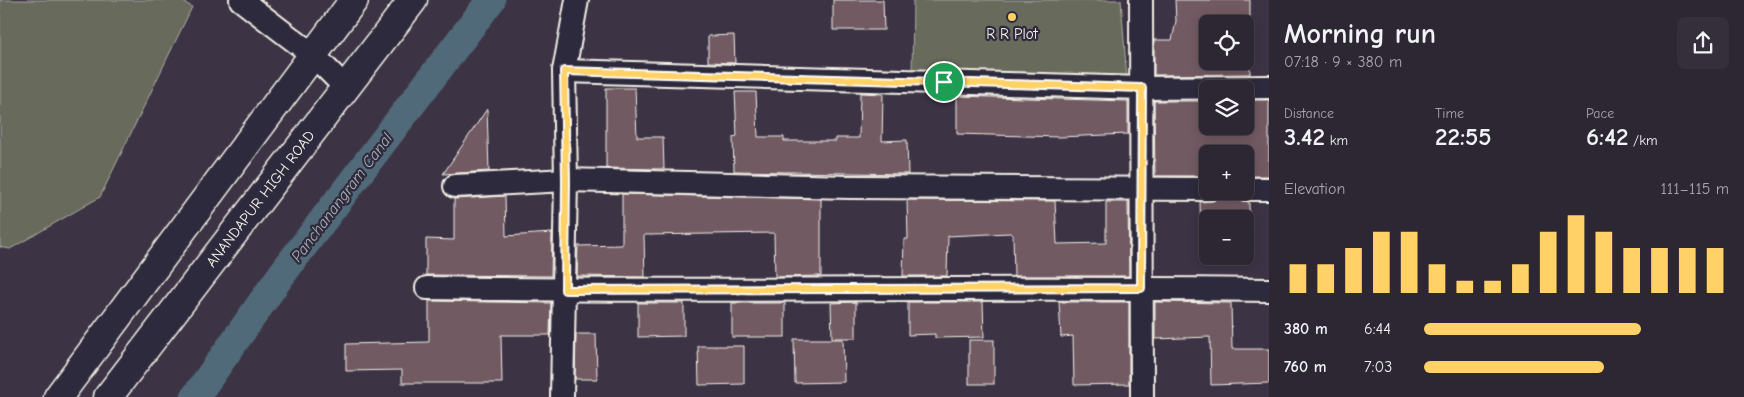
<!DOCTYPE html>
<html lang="en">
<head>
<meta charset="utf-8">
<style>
	:root { --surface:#2d2734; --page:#352f3c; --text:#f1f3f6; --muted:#a7a5ac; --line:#48444f; --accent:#ffd166 }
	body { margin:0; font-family:"Comic Neue",sans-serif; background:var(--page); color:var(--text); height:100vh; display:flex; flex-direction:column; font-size:19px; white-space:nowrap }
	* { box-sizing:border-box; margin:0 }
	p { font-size:16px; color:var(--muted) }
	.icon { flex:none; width:28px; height:28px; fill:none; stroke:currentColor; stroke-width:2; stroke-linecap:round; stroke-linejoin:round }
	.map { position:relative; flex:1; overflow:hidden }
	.drawer { display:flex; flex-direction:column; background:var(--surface); width:475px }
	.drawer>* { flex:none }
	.controls { position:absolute; left:1199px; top:15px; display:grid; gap:10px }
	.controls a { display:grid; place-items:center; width:55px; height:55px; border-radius:8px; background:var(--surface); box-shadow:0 2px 12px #0003,0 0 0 1px var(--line); font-size:25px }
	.pin { position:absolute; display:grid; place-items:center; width:42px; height:42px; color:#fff; margin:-21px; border:2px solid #fff; border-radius:50%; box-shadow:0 1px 5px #0007 }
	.round { display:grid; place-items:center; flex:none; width:52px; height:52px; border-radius:8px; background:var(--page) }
	.headline { display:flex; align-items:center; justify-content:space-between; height:85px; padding:0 15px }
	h1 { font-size:28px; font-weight:800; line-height:38px }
	.figures { display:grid; grid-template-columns:repeat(3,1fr); gap:8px; height:85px; padding:5px 15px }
	.figures div { display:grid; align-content:center }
	.figures b { font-size:25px; font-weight:800 }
	.figures small { font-size:14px; font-weight:400 }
	.figures p { font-size:14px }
	.chart { height:140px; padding:10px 15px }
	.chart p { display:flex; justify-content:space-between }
	.chart svg { width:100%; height:90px; margin-top:5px; stroke:var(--accent); stroke-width:6 }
	ul { padding:0 15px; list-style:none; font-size:16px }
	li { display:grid; grid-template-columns:80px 60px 1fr; align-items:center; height:38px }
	li i { height:12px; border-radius:6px; background:var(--accent) }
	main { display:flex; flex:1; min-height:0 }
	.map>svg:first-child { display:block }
	.green { fill:#676a5c; stroke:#aeaea2 }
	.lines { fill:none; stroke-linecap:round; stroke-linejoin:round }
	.canal { stroke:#516a79; stroke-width:29 }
	.building { fill:#725a64; stroke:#f4f1e8; fill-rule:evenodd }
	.minor-casing { stroke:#f4f1e8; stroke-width:26 }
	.secondary-casing { stroke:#f4f1e8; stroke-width:31 }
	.minor { stroke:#2f2a3d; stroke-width:22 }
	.secondary { stroke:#2f2a3d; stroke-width:28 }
	.route-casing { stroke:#fff; stroke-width:10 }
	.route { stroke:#ffd166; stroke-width:6 }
	.poi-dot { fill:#ffd166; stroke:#2f2a3d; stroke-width:2 }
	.labels { text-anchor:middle; stroke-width:4.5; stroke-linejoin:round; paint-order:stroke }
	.poi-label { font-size:15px; fill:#f4f1e8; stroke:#2f2a3d }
	.street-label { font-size:15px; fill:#f4f1e8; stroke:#2f2a3d }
	.water-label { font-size:16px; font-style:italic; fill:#abb4b6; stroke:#2f2a3d }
</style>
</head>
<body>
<main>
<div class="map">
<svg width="1269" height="397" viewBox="0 0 1269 397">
	<rect width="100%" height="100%" fill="#3c3445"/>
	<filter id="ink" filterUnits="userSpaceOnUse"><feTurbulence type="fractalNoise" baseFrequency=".02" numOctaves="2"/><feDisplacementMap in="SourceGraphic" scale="10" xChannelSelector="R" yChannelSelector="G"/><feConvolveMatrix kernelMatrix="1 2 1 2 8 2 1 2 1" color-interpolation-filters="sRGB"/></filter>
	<g filter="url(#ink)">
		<g class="green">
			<path d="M 0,0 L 180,0 L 192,7 L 100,197 L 10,249 L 0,247 Z"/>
			<path d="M 913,0 L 1121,0 L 1127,81 L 912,78 Z"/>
		</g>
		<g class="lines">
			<path class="canal" d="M 195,397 L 282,274 L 491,0"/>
		</g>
		<g class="building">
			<path d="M 833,0 L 883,0 L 884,30 L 833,30 Z"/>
			<path d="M 1175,0 L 1250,0 L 1250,74 L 1154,75 L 1154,40 L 1172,40 L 1176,21 ZM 1208,24 L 1245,24 L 1245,61 L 1208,61 Z"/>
			<path d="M 734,35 L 735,63 L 708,62 L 708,36 Z"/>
			<path d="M 606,88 L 635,88 L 637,137 L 663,137 L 664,169 L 606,168 Z"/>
			<path d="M 735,92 L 756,92 L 758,137 L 784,137 L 784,141 L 836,141 L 836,138 L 859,138 L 860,93 L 883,94 L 882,141 L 907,140 L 908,174 L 734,171 L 733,137 L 737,136 Z"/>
			<path d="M 957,96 L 1128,101 L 1128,134 L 1060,137 L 957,134 Z"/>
			<path d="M 1245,100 L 1269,100 L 1269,176 L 1245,176 L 1245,154 L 1208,154 L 1208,176 L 1155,176 L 1154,101 L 1208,101 L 1208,126 L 1245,126 Z"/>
			<path d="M 487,109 L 489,171 L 443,174 Z"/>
			<path d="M 1221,191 L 1232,191 L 1238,200 L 1249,202 L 1250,236 L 1245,236 L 1245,219 L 1208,219 L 1208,236 L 1201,236 L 1200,202 L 1214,201 Z"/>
			<path d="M 622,194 L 821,199 L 821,276 L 775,277 L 774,233 L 644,235 L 645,277 L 577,276 L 578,246 L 622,245 Z"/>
			<path d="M 505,196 L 506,236 L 552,233 L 551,276 L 426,275 L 426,239 L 454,240 L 454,199 Z"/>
			<path d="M 907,200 L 1055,201 L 1057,244 L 1106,243 L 1106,202 L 1128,202 L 1129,276 L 1014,276 L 1013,235 L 1010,233 L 948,236 L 947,276 L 903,276 L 904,239 L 908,239 Z"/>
			<path d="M 429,301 L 551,303 L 550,335 L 501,335 L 502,383 L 402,383 L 402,370 L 346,371 L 346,344 L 429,342 Z"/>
			<path d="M 856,302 L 856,338 L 832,338 L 831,303 Z"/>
			<path d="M 908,302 L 983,302 L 984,337 L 935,338 L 935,334 L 908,335 Z"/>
			<path d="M 1059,302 L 1129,302 L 1129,384 L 1074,385 L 1073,336 L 1061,337 Z"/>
			<path d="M 1155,302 L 1231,303 L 1232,349 L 1269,349 L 1269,383 L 1211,385 L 1210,337 L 1155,339 Z"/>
			<path d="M 638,303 L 684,303 L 684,336 L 638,337 Z"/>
			<rect x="732" y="303" width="53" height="34"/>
			<path d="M 576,334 L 596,334 L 597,379 L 575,379 Z"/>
			<path d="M 794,339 L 843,339 L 844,382 L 795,383 Z"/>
			<rect x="969" y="340" width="25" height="44"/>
			<path d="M 698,346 L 744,346 L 744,384 L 699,385 Z"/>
		</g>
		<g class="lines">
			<g class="minor-casing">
				<g id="minor">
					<path d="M 241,0 L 313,55 L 345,87"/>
					<path d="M 1141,0 L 1142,397"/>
					<path d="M 564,71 L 1142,88 L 1269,87"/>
					<path d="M 455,186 L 566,180 L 849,187 L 1208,189"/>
					<path d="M 1245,189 L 1269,189"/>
					<path d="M 427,288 C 708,293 988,286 1269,290"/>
					<path d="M 562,397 L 566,180 L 564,71 L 577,0"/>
				</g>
			</g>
			<g class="secondary-casing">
				<g id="secondary">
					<path d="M 58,397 L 354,0"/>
					<path id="s1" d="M 108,397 L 413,0"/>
				</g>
			</g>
			<use href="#minor" class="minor"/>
			<use href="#secondary" class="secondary"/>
		</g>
	</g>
	<g class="lines" filter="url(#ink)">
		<g class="route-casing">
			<path id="route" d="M 564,71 L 1142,88 L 1141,288 L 565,290 L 566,180 Z"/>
		</g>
		<use href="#route" class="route"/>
	</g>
	<circle class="poi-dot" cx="1012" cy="17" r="5"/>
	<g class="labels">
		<g class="poi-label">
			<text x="1012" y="39">R R Plot</text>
		</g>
		<g class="street-label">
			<text dy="5" stroke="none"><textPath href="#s1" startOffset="250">ANANDAPUR HIGH ROAD</textPath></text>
		</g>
		<g class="water-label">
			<text transform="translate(341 197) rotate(-53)" y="6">Panchanangram Canal</text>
		</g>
	</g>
</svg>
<div class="controls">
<a><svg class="icon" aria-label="locate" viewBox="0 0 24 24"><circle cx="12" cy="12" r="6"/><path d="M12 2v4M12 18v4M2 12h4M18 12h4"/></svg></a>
<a><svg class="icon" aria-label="layers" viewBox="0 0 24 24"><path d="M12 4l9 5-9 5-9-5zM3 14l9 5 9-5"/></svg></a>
<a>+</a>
<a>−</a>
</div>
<div class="pin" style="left:944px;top:82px;background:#1e9e55"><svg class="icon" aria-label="arrive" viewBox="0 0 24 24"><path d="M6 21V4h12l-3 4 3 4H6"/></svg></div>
</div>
<section class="drawer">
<div class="headline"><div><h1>Morning run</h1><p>07:18 · 9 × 380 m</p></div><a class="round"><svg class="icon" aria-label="share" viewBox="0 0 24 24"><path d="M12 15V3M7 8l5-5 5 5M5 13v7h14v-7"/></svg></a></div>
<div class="figures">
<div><p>Distance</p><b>3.42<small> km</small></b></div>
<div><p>Time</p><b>22:55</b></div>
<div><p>Pace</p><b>6:42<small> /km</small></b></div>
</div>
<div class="chart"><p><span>Elevation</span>111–115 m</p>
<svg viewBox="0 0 160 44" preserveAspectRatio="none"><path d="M5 44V30M15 44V30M25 44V22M35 44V14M45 44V14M55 44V30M65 44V38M75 44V38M85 44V30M95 44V14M105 44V6M115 44V14M125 44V22M135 44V22M145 44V22M155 44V22"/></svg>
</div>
<ul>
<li><b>380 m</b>6:44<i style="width:71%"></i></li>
<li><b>760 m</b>7:03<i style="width:59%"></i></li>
</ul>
</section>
</main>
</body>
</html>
